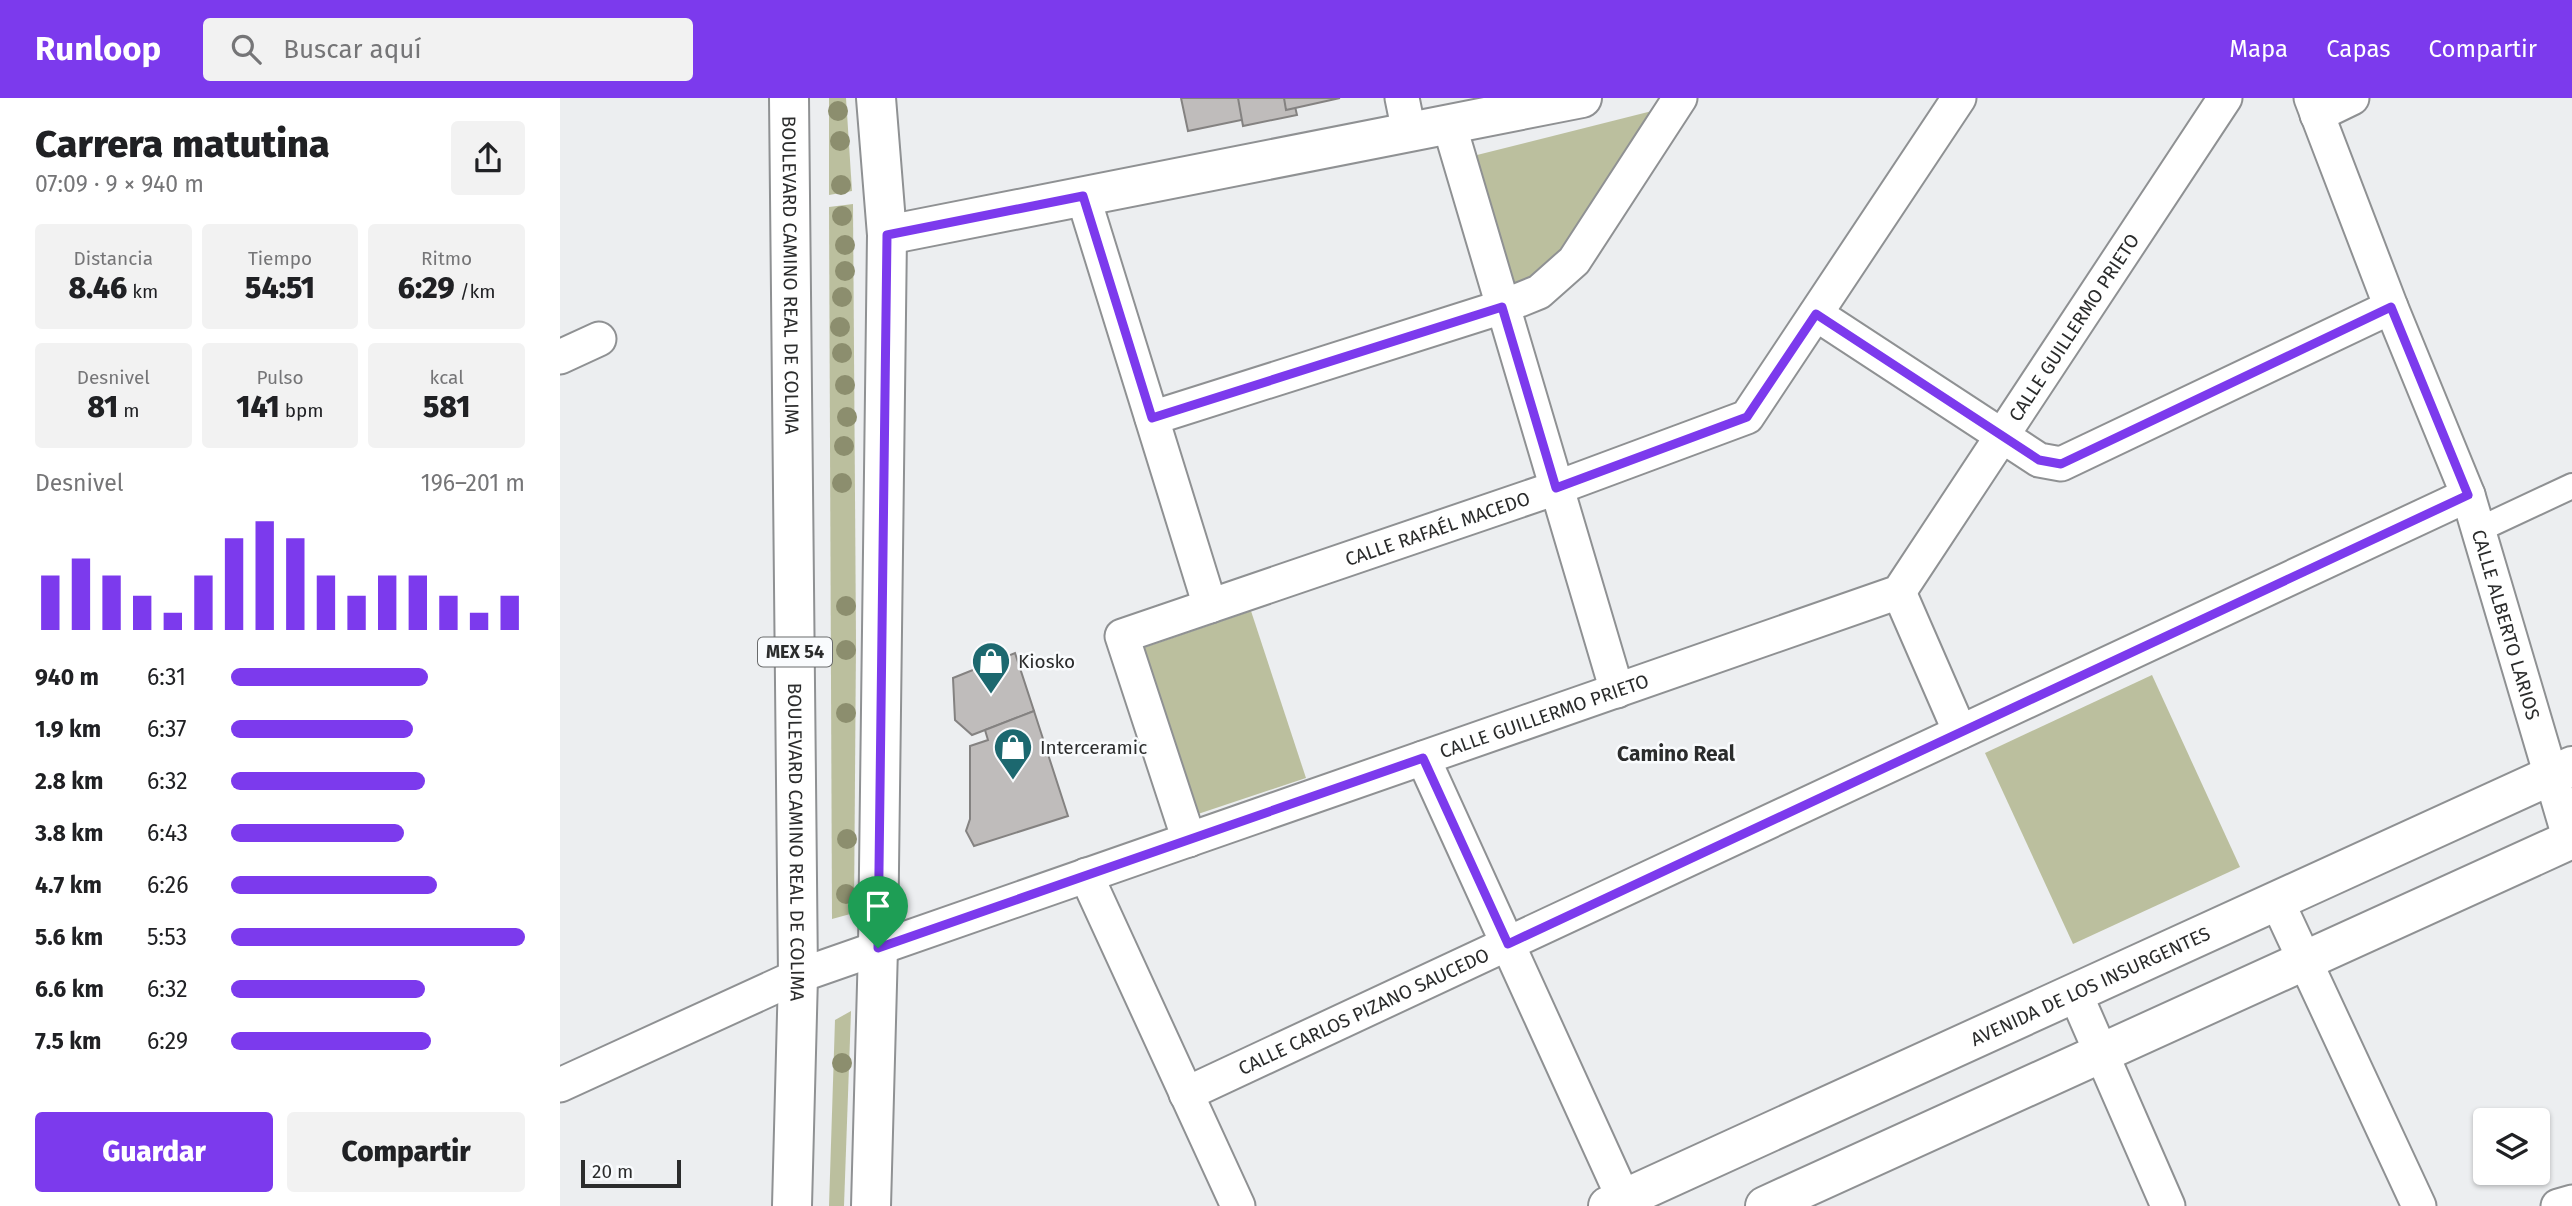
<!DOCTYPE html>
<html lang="es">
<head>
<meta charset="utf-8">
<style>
	:root { --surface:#fff; --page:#f2f2f2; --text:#202124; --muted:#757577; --accent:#7c3aed }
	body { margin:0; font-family:"Fira Sans",sans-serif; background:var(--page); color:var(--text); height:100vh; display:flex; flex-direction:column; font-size:26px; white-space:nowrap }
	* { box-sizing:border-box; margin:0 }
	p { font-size:23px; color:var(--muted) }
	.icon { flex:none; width:38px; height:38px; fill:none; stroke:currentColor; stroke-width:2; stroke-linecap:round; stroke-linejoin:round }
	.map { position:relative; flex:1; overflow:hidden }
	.details { display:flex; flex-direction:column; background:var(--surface); width:560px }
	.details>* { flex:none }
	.tools { position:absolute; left:1913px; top:1010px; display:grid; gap:14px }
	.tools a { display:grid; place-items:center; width:77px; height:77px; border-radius:7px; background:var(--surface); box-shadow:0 2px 5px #0004; font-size:35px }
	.scale { position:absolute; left:21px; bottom:18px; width:100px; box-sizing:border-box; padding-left:7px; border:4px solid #2b2c2c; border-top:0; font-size:19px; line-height:24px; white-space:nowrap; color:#2b2c2c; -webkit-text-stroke:5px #f9fbfd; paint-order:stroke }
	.pin { position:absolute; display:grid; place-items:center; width:60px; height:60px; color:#fff; margin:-72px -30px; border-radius:50% 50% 50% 0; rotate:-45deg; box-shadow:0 0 7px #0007 }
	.pin .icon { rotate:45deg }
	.round { display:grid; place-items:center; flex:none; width:74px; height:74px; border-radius:7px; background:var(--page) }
	.head { display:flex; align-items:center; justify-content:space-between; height:119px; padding:0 35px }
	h1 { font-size:38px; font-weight:800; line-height:52px }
	.stats { display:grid; grid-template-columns:repeat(3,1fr); gap:10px; height:119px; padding:7px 35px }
	.stats div { display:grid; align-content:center; border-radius:7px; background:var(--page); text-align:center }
	.stats b { font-size:30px; font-weight:800 }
	.stats small { font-size:19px; font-weight:400 }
	.stats p { font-size:19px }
	.chart { height:196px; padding:14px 35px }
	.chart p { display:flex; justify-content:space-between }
	.chart svg { width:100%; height:126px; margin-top:7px; stroke:var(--accent); stroke-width:6 }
	.cta { display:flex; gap:14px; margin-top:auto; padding:14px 35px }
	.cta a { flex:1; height:80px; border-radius:7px; background:var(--accent); color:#fff; font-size:28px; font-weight:800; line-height:80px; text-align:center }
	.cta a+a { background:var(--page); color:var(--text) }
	ul { padding:0 35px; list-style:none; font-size:23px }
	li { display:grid; grid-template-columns:112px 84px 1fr; align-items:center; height:52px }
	li i { height:18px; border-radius:9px; background:var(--accent) }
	header { display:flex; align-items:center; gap:42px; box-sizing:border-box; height:98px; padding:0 35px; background:var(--accent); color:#fff }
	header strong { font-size:33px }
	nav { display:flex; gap:38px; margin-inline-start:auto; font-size:24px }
	.search { width:490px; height:63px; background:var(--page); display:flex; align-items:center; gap:18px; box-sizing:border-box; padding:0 24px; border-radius:7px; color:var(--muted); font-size:26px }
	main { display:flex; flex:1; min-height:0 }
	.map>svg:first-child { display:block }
	.green { fill:#bbbf9e }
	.building { fill:#bfbcbb; stroke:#848281; stroke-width:2 }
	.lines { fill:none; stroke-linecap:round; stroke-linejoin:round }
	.pedestrian-casing { stroke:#8f9193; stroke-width:28 }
	.minor-casing { stroke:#8f9193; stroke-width:37 }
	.tertiary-casing { stroke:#8f9193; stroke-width:42 }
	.primary-casing { stroke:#8f9193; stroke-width:42 }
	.pedestrian { stroke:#fff; stroke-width:24 }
	.minor { stroke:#fff; stroke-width:33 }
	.tertiary { stroke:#fff; stroke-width:38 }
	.primary { stroke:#fff; stroke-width:38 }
	.tree { fill:#8c8e6e }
	.route-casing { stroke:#fff; stroke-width:14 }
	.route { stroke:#7c3aed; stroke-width:9 }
	.labels { text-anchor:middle; stroke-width:5; stroke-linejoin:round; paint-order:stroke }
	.shield { fill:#f9fbfd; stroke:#696a6b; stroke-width:2 }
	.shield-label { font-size:18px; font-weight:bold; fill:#2b2c2c }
	.street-label { font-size:19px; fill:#2b2c2c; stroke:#f9fbfd }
	.poi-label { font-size:19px; fill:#2b2c2c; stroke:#f9fbfd; text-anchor:start }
	.neighbourhood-label { font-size:21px; font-weight:bold; fill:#2b2c2c; stroke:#f9fbfd }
</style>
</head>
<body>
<header>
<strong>Runloop</strong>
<div class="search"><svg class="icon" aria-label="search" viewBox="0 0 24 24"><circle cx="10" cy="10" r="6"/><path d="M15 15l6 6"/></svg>Buscar aquí</div>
<nav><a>Mapa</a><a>Capas</a><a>Compartir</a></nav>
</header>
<main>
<section class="details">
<div class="head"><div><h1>Carrera matutina</h1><p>07:09 · 9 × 940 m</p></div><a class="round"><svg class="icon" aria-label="share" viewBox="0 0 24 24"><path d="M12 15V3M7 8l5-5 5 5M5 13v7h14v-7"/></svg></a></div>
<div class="stats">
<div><p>Distancia</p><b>8.46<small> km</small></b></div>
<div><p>Tiempo</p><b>54:51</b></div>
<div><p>Ritmo</p><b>6:29<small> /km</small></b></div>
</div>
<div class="stats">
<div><p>Desnivel</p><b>81<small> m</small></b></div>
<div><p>Pulso</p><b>141<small> bpm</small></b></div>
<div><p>kcal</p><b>581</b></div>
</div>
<div class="chart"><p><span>Desnivel</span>196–201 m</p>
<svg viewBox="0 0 160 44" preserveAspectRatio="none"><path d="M5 44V25M15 44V19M25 44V25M35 44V32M45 44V38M55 44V25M65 44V12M75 44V6M85 44V12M95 44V25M105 44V32M115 44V25M125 44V25M135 44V32M145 44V38M155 44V32"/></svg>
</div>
<ul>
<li><b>940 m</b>6:31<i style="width:67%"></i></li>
<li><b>1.9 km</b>6:37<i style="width:62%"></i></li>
<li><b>2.8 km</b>6:32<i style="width:66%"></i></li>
<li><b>3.8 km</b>6:43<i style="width:59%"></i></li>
<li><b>4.7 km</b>6:26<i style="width:70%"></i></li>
<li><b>5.6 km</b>5:53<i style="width:100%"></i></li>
<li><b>6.6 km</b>6:32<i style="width:66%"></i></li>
<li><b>7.5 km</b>6:29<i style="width:68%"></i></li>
</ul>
<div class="cta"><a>Guardar</a><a>Compartir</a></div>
</section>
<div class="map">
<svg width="2012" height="1108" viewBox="0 0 2012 1108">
	<rect width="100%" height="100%" fill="#eceef0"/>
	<g class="green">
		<path d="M 269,0 L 286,0 L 292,93 L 269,97 Z"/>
		<path d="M 1096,12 L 1003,158 L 976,183 L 947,191 L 909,59 Z"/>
		<path d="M 293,106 L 296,544 L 294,815 L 272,821 L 269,109 Z"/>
		<path d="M 691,513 L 746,680 L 635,717 L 580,551 Z"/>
		<path d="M 1592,577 L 1680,769 L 1513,846 L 1425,655 Z"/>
		<path d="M 291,913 L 284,1108 L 269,1108 L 275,922 Z"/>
	</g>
	<g class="building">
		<path d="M 621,0 L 687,0 L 691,20 L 628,33 Z"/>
		<path d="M 678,0 L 733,0 L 737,17 L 683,28 Z"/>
		<path d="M 724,0 L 780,0 L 726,12 Z"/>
		<path d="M 455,555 L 474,613 L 412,637 L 395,622 L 393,580 Z"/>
		<path d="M 474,613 L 508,718 L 414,748 L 406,733 L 410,721 L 410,648 L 428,642 L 425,632 Z"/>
	</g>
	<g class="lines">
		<g class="pedestrian-casing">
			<path id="pedestrian" d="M 1918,432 L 2012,388"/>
		</g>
		<g class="minor-casing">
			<g id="minor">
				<path d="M 842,0 L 849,34"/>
				<path id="s1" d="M 1751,0 L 1831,209 L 1908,397 L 2010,742"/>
				<path d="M 1757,17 L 1792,0"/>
				<path d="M 889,26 L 1057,593"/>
				<path d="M 523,98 L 650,508"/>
				<path d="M 1256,216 L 1479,362 L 1501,366 L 1831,209"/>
				<path d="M 0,259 L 39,241"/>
				<path d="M 592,320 L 942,209 L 979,194 L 1014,163 L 1120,0"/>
				<path d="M 1339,494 L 1400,634"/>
				<path d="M 863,660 L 1067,1108"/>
				<path id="s2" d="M 629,742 L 562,538 L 996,390 L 1187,319 L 1399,0"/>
				<path d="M 526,777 L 678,1108"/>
				<path d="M 1717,803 L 1859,1108"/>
				<path d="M 1515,895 L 1608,1108"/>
				<path id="s3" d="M 0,987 L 238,878 L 1339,494 L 1665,0"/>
				<path id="s4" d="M 626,996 L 1908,397"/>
				<path d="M 1998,1108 L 2012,1104"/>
			</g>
		</g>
		<g class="tertiary-casing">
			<g id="tertiary">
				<path d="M 327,137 L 1022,0"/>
				<path id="s5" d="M 1048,1108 L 2012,668"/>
				<path d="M 1205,1108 L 2012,741"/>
			</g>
		</g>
		<g class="primary-casing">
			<g id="primary">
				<path id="s6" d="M 229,0 L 238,878 L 232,1108"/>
				<path d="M 311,1108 L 318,850 L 327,137 L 316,0"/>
			</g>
		</g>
		<use href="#pedestrian" class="pedestrian"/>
		<use href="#minor" class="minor"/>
		<use href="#tertiary" class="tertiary"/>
		<use href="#primary" class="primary"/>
	</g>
	<g class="tree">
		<circle cx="278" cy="13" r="10"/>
		<circle cx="280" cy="43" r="10"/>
		<circle cx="281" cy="87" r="10"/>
		<circle cx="282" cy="118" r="10"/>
		<circle cx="285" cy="147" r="10"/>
		<circle cx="285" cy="173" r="10"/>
		<circle cx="282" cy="199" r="10"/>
		<circle cx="280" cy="229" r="10"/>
		<circle cx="282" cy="255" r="10"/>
		<circle cx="285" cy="287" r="10"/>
		<circle cx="287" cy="319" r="10"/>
		<circle cx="284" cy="348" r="10"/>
		<circle cx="282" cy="385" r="10"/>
		<circle cx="286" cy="508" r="10"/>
		<circle cx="286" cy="552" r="10"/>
		<circle cx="286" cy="615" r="10"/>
		<circle cx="287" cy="741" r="10"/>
		<circle cx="286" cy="796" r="10"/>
		<circle cx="282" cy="965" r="10"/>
	</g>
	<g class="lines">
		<g class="route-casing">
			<path id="route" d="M 523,98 L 592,320 L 942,209 L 996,390 L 1187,319 L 1256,216 L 1479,362 L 1501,366 L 1831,209 L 1908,397 L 948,846 L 863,660 L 318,850 L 327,137 Z"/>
		</g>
		<use href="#route" class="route"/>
	</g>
	<defs>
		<g id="shop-pin" transform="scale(2.0125)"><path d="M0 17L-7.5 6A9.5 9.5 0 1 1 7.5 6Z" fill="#1c686f" stroke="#f9fbfd"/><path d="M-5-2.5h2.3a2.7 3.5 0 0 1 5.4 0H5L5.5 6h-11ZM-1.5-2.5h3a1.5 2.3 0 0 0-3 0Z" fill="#fff"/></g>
	</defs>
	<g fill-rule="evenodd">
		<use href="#shop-pin" x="431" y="563"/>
		<use href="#shop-pin" x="453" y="649"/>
	</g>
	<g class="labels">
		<rect class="shield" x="198" y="539.5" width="74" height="29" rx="5"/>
		<g class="shield-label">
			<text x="235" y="560">MEX 54</text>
		</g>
		<g class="street-label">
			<text dy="7" stroke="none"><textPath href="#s6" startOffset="177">BOULEVARD CAMINO REAL DE COLIMA</textPath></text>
			<text dy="7" stroke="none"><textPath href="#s3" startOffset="1745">CALLE GUILLERMO PRIETO</textPath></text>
			<text dy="7" stroke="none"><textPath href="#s2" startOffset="548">CALLE RAFAÉL MACEDO</textPath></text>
			<text dy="7" stroke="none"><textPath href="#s1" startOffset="562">CALLE ALBERTO LARIOS</textPath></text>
			<text dy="7" stroke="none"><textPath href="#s3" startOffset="1052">CALLE GUILLERMO PRIETO</textPath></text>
			<text dy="7" stroke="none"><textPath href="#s6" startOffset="744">BOULEVARD CAMINO REAL DE COLIMA</textPath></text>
			<text dy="7" stroke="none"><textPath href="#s5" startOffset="530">AVENIDA DE LOS INSURGENTES</textPath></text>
			<text dy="7" stroke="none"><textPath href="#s4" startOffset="196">CALLE CARLOS PIZANO SAUCEDO</textPath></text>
		</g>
		<g class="poi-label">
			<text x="458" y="570">Kiosko</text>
			<text x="480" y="656">Interceramic</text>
		</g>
		<g class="neighbourhood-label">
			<text x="1116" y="663">Camino Real</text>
		</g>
	</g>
</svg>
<div class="tools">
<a><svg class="icon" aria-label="layers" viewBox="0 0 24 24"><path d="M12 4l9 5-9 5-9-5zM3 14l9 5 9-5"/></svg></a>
</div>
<div class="scale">20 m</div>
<div class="pin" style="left:318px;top:850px;background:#1e9e55"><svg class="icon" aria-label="arrive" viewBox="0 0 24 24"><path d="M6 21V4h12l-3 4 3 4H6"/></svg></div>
</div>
</main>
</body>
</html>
